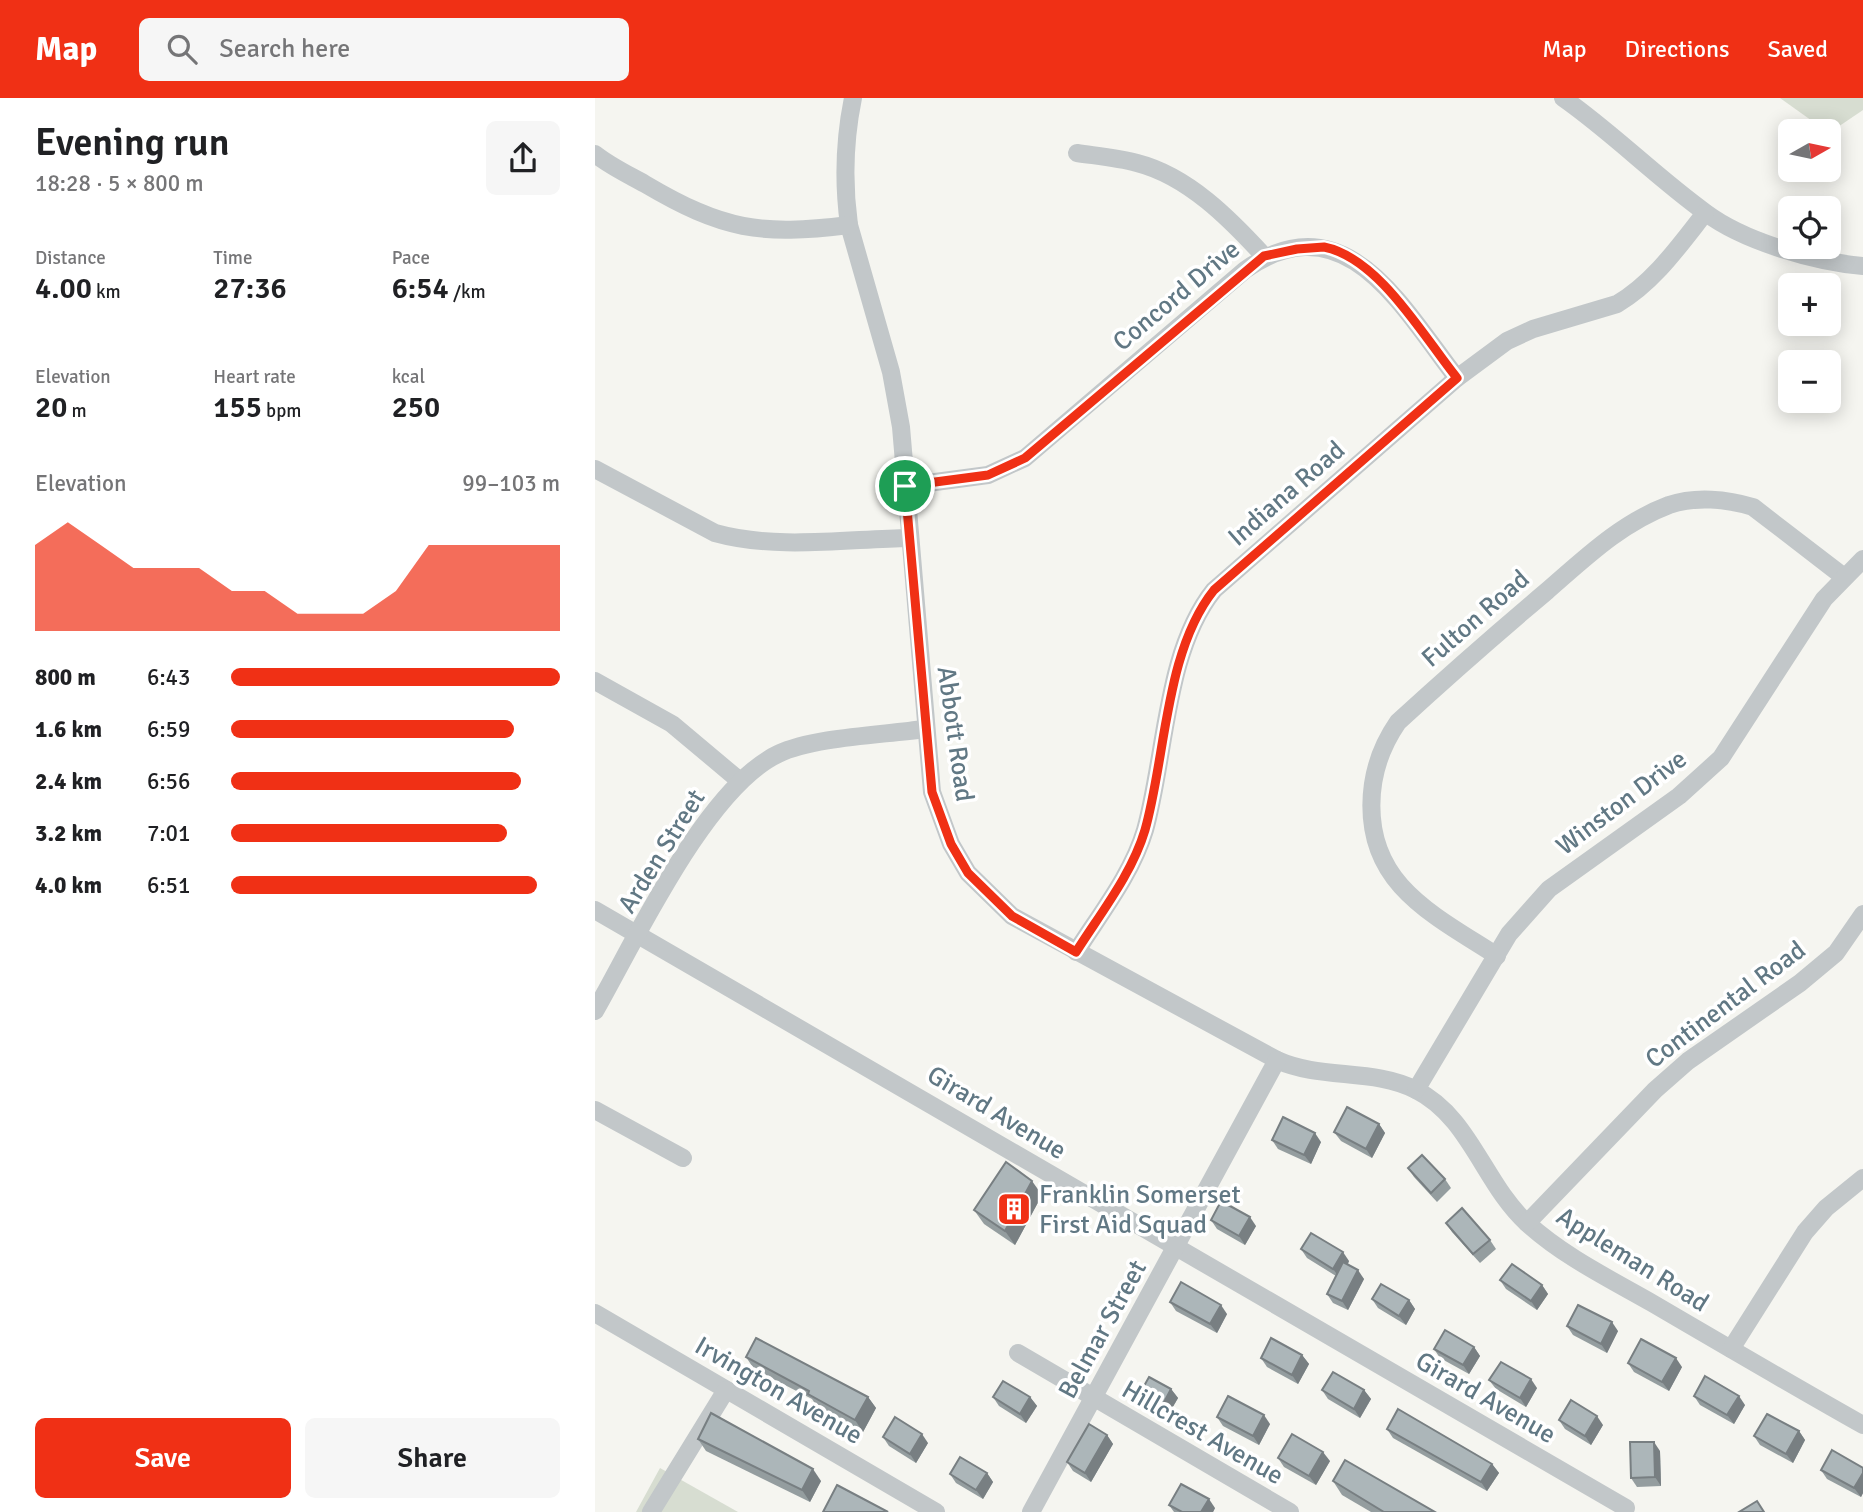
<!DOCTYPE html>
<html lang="en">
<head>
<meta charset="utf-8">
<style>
	:root { --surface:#fff; --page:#f6f6f6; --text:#202124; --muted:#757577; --accent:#f03015 }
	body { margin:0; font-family:Signika,sans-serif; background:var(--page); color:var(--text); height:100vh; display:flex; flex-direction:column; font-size:26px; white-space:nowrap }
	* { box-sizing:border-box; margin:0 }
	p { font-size:23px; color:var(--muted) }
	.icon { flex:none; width:38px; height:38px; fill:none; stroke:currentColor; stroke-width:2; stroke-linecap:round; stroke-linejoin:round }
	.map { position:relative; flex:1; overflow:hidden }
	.details { display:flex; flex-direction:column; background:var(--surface); width:595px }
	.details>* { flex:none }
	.needle { width:46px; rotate:81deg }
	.tools { position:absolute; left:1183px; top:21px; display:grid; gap:14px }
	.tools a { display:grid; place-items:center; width:63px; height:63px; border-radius:10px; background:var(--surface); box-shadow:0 4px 18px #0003; font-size:35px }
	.pin { position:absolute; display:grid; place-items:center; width:60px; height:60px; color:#fff; margin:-30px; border:4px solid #fff; border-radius:50%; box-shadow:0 2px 7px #0007 }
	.round { display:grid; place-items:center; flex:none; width:74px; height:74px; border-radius:10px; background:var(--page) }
	.summary { display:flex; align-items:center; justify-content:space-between; height:119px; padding:0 35px }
	h1 { font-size:38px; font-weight:600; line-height:52px }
	.figures { display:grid; grid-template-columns:repeat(3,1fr); gap:10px; height:119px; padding:7px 35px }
	.figures div { display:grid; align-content:center }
	.figures b { font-size:30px; font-weight:600 }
	.figures small { font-size:19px; font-weight:400 }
	.figures p { font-size:19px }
	.chart { height:196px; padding:14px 35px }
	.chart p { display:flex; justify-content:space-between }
	.chart svg { width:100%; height:126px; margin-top:7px; fill:var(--accent); opacity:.7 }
	.button { display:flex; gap:14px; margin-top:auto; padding:14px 35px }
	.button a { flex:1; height:80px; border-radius:10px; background:var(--accent); color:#fff; font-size:28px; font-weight:600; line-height:80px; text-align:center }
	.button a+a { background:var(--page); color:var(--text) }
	ul { padding:0 35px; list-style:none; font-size:23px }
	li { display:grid; grid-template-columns:112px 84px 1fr; align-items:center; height:52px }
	li i { height:18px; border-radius:9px; background:var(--accent) }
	header { display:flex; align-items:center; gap:42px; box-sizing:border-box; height:98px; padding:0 35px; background:var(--accent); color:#fff }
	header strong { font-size:33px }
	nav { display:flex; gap:38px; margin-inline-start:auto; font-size:24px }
	.search { width:490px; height:63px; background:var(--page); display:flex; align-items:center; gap:18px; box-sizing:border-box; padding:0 24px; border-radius:10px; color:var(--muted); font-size:26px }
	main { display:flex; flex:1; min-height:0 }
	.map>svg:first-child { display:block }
	.green { fill:#d7ddd1 }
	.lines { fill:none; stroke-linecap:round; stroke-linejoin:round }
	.minor { stroke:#c2c7c9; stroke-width:18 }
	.wall { fill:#949d9f }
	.shaded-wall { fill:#787f82 }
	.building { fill:#acb6b9; stroke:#787f82; stroke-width:2 }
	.route-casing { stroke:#fff; stroke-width:14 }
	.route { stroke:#f03015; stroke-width:9 }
	.labels { text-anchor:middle; stroke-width:7; stroke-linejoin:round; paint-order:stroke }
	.street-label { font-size:26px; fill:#617884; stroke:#fff }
	.poi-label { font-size:26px; fill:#617884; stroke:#fff; text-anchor:start }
</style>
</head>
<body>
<header>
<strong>Map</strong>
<div class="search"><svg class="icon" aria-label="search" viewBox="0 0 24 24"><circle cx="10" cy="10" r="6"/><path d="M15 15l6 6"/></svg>Search here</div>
<nav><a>Map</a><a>Directions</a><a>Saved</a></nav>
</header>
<main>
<section class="details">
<div class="summary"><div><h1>Evening run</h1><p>18:28 · 5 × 800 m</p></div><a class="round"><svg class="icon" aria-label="share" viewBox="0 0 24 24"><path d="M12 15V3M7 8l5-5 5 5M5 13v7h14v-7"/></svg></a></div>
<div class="figures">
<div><p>Distance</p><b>4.00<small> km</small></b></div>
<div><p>Time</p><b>27:36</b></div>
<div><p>Pace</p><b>6:54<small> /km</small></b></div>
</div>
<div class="figures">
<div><p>Elevation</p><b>20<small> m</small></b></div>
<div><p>Heart rate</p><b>155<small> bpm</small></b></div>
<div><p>kcal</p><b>250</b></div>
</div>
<div class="chart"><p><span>Elevation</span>99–103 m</p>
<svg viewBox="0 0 160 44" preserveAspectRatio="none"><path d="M0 44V14L10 6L20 14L30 22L40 22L50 22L60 30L70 30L80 38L90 38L100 38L110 30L120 14L130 14L140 14L150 14L160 14V44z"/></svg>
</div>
<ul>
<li><b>800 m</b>6:43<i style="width:100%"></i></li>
<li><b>1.6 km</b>6:59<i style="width:86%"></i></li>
<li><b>2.4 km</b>6:56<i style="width:88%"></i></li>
<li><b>3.2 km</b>7:01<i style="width:84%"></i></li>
<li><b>4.0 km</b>6:51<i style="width:93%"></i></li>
</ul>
<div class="button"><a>Save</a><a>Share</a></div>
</section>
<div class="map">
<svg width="1268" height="1414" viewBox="0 0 1268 1414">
	<rect width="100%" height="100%" fill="#f5f5f0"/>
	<g class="green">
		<path d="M 1185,0 L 1268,0 L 1268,12 L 1234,35 Z"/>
		<path d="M 65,1370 L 143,1414 L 41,1414 Z"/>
	</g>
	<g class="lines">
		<g class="minor">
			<path d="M 258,0 C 249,44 248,83 254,127 L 296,274 L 306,329 L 337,694 L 356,746 L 373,775 L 417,818 L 682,962 C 726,982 778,970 821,992 C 875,1019 889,1086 932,1125 C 968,1158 1015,1181 1057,1205 C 1127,1246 1197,1287 1268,1327"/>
			<path d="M 968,0 C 1018,35 1061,79 1111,115 C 1150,144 1221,164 1268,168"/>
			<path d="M 482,55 C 502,58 523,60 542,65 C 593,78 635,121 669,158"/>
			<path d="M 0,56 C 15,68 34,77 50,86 C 128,132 165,138 254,127"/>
			<path d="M 0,371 L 120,435 C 181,452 252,441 314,440"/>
			<path d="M 310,388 L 393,377 L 430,360 L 650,172 C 751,101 808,211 862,280"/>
			<path d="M 0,583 L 77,626 L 145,683"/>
			<path d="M 0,812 C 344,1010 686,1212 1031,1410"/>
			<path d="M 481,854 C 505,816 537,776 550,732 C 571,657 570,553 619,492 L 862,280 L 912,243 L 938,231 L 1022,206 C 1059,184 1084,148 1110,115"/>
			<path d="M 902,858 C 870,837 832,817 806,788 C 765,742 769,673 803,624 C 852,579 901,536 952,493 C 990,460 1026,425 1074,407 C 1100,398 1132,401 1158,409 L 1249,479"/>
			<path d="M 0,913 C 40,843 111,690 183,656 C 219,639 288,637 329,631"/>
			<path d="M 821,992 L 914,836 L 954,791 L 1084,698 L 1126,660 L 1229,501 L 1268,461"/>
			<path d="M 0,1012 L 88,1060"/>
			<path d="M 932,1125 L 1060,992 L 1093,963 L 1205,885 L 1241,855 L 1268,816"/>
			<path d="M 0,1215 L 341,1414"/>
			<path d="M 1136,1251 L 1210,1134 L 1231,1110 L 1268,1080"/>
			<path d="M 423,1255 L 695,1414"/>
			<path d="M 56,1414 L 131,1292"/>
			<path d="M 436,1414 L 682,962"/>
		</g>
	</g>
	<g class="wall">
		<path d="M 784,1026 L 790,1035 L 777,1060 L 746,1043 L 739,1034 Z"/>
		<path d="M 677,1042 L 726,1044 L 716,1066 L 683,1051 Z"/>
		<path d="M 813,1070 L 850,1081 L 856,1090 L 842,1104 L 819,1079 Z"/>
		<path d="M 447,1097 L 420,1147 L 389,1126 L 379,1112 Z"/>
		<path d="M 616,1122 L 661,1128 L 650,1147 L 622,1131 Z"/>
		<path d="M 851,1125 L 895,1142 L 901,1151 L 885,1165 L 857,1134 Z"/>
		<path d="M 706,1151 L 754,1163 L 753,1166 L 769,1181 L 753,1212 L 738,1205 L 732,1196 L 741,1178 L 712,1160 Z"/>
		<path d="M 905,1182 L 947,1187 L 953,1196 L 942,1212 L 911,1191 Z"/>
		<path d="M 777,1201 L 814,1202 L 820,1211 L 811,1227 L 783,1210 Z"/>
		<path d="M 575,1204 L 632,1216 L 622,1235 L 581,1213 Z"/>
		<path d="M 972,1228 L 1023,1233 L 1012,1255 L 978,1237 Z"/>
		<path d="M 879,1249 L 885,1258 L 874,1276 L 845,1260 L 839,1251 Z"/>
		<path d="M 707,1257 L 714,1266 L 703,1286 L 672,1269 L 666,1260 Z"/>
		<path d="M 151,1259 L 273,1299 L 281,1310 L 268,1334 L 221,1307 L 217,1301 L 159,1271 Z"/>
		<path d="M 1033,1265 L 1087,1269 L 1074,1293 L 1039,1274 Z"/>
		<path d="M 894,1282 L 942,1290 L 931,1309 L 901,1291 Z"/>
		<path d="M 576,1291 L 583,1300 L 572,1319 L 551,1306 L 544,1297 Z"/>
		<path d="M 727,1292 L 769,1292 L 776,1301 L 765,1320 L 733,1301 Z"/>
		<path d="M 1099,1298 L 1150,1307 L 1139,1326 L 1105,1307 Z"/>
		<path d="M 398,1299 L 435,1299 L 442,1308 L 431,1325 L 404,1308 Z"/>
		<path d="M 622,1319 L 675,1326 L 664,1347 L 628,1328 Z"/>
		<path d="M 964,1322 L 1008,1327 L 996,1347 L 970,1331 Z"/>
		<path d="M 792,1331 L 897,1366 L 904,1375 L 892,1393 L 798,1340 Z"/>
		<path d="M 1204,1333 L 1210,1342 L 1198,1365 L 1165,1347 L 1159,1338 Z"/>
		<path d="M 512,1337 L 518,1346 L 496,1384 L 478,1373 L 472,1364 Z"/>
		<path d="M 288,1339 L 333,1345 L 321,1365 L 294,1348 Z"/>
		<path d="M 103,1341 L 226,1383 L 215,1404 L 111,1353 Z"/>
		<path d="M 1065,1353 L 1066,1388 L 1042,1389 L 1036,1380 Z"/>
		<path d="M 683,1360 L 735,1363 L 721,1387 L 689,1369 Z"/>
		<path d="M 1268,1370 L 1268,1395 L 1266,1399 L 1232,1381 L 1226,1372 Z"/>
		<path d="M 392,1375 L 398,1384 L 388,1401 L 361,1385 L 355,1376 Z"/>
		<path d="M 738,1383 L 840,1414 L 776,1414 L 747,1397 Z"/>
		<path d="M 574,1407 L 620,1410 L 618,1414 L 579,1414 Z"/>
	</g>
	<g class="shaded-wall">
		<path d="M 784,1026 L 790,1035 L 777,1060 L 771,1051 Z"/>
		<path d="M 720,1035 L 726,1044 L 716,1066 L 709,1057 Z"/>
		<path d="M 437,1083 L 447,1097 L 420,1147 L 410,1133 Z"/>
		<path d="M 655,1119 L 661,1128 L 650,1147 L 644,1138 Z"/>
		<path d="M 748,1154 L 754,1163 L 745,1180 L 738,1171 Z"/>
		<path d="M 763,1172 L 769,1181 L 753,1212 L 747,1203 Z"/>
		<path d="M 947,1187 L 953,1196 L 942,1212 L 936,1203 Z"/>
		<path d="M 814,1202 L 820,1211 L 811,1227 L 804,1218 Z"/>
		<path d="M 626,1207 L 632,1216 L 622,1235 L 615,1226 Z"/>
		<path d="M 1017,1224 L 1023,1233 L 1012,1255 L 1006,1246 Z"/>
		<path d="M 879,1249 L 885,1258 L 874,1276 L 868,1267 Z"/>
		<path d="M 707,1257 L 714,1266 L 703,1286 L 697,1277 Z"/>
		<path d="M 1081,1260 L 1087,1269 L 1074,1293 L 1067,1284 Z"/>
		<path d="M 936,1281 L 942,1290 L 931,1309 L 925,1300 Z"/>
		<path d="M 576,1291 L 583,1300 L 572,1319 L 566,1310 Z"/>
		<path d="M 769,1292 L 776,1301 L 765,1320 L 759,1311 Z"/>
		<path d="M 1144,1298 L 1150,1307 L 1139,1326 L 1132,1317 Z"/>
		<path d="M 273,1299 L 281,1310 L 268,1334 L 260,1322 Z"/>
		<path d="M 435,1299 L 442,1308 L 431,1325 L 425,1316 Z"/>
		<path d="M 669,1317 L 675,1326 L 664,1347 L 658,1338 Z"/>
		<path d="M 1002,1318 L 1008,1327 L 996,1347 L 990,1338 Z"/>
		<path d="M 1204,1333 L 1210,1342 L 1198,1365 L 1191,1356 Z"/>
		<path d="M 327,1336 L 333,1345 L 321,1365 L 315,1356 Z"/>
		<path d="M 512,1337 L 518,1346 L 496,1384 L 490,1375 Z"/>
		<path d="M 1059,1344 L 1065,1353 L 1066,1388 L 1060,1379 Z"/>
		<path d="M 728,1354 L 735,1363 L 721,1387 L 714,1378 Z"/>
		<path d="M 897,1366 L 904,1375 L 892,1393 L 886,1384 Z"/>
		<path d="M 218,1371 L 226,1383 L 215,1404 L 207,1392 Z"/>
		<path d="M 392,1375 L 398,1384 L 388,1401 L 381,1392 Z"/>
		<path d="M 1268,1375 L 1268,1395 L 1266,1399 L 1259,1390 Z"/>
		<path d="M 614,1401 L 620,1410 L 618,1414 L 606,1414 Z"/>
	</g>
	<g class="building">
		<path d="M 752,1009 L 784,1026 L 771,1051 L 739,1034 Z"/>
		<path d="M 688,1019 L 720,1035 L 709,1057 L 677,1042 Z"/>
		<path d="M 827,1057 L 850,1081 L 836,1095 L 813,1070 Z"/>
		<path d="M 411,1064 L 437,1083 L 410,1133 L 379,1112 Z"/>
		<path d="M 626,1103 L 655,1119 L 644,1138 L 616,1122 Z"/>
		<path d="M 867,1110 L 895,1142 L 878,1156 L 851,1125 Z"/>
		<path d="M 716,1135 L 748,1154 L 738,1171 L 706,1151 Z"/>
		<path d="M 748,1164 L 763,1172 L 747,1203 L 732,1196 Z"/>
		<path d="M 917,1166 L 947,1187 L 936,1203 L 905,1182 Z"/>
		<path d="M 586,1184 L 626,1207 L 615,1226 L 575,1204 Z"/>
		<path d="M 786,1186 L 814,1202 L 804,1218 L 777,1201 Z"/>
		<path d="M 983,1207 L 1017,1224 L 1006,1246 L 972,1228 Z"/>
		<path d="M 850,1232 L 879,1249 L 868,1267 L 839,1251 Z"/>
		<path d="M 161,1240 L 273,1299 L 260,1322 L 213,1296 L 214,1293 L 151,1259 Z"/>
		<path d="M 676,1240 L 707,1257 L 697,1277 L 666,1260 Z"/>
		<path d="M 1046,1241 L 1081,1260 L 1067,1284 L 1033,1265 Z"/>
		<path d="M 906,1264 L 936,1281 L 925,1300 L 894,1282 Z"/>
		<path d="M 738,1274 L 769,1292 L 759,1311 L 727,1292 Z"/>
		<path d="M 1110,1278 L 1144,1298 L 1132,1317 L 1099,1298 Z"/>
		<path d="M 554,1279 L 576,1291 L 566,1310 L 544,1297 Z"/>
		<path d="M 408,1283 L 435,1299 L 425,1316 L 398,1299 Z"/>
		<path d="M 633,1298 L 669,1317 L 658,1338 L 622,1319 Z"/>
		<path d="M 976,1302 L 1002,1318 L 990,1338 L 964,1322 Z"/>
		<path d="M 803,1311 L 897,1366 L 886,1384 L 792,1331 Z"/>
		<path d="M 116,1315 L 218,1371 L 207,1392 L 103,1341 Z"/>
		<path d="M 1172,1316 L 1204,1333 L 1191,1356 L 1159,1338 Z"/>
		<path d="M 300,1319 L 327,1336 L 315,1356 L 288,1339 Z"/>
		<path d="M 494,1326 L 512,1337 L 490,1375 L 472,1364 Z"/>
		<path d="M 697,1336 L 728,1354 L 714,1378 L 683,1360 Z"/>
		<path d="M 1035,1344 L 1059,1344 L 1060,1379 L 1036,1380 Z"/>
		<path d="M 1237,1352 L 1268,1370 L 1268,1375 L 1259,1390 L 1226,1372 Z"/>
		<path d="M 365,1359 L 392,1375 L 381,1392 L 355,1376 Z"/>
		<path d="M 750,1362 L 840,1414 L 789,1414 L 738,1383 Z"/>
		<path d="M 586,1386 L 614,1401 L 606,1414 L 587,1414 L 574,1407 Z"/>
		<path d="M 242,1387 L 293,1414 L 228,1414 Z"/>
		<path d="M 1162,1403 L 1169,1414 L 1144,1414 Z"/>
	</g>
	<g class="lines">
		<g class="route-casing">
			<path id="route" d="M 729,149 C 784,160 828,238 862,280 L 619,492 C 570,553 571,658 550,732 C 537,776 505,816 481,854 L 417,818 L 373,775 L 356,746 L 337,694 L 310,388 L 393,377 L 430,360 L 669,158 L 702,151 Z"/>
		</g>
		<use href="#route" class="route"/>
	</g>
	<defs>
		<g id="building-square" transform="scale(1.75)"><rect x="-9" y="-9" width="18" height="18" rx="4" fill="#f03015" stroke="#fff"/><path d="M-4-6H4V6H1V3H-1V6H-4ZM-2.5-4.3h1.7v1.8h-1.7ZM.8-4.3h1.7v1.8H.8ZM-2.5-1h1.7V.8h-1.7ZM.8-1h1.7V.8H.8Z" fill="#fff"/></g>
	</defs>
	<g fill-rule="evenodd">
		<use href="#building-square" x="419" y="1111"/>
	</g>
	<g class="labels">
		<g class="street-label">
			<text transform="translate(581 197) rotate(-40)" y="9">Concord Drive</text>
			<text transform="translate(691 395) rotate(-41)" y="9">Indiana Road</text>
			<text transform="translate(880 520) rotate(-41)" y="9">Fulton Road</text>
			<text transform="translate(361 636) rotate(82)" y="9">Abbott Road</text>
			<text transform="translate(1026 704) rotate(-37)" y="9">Winston Drive</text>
			<text transform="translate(66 753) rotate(-58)" y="9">Arden Street</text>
			<text transform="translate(1130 906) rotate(-37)" y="9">Continental Road</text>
			<text transform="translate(402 1014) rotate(31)" y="9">Girard Avenue</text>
			<text transform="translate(1038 1161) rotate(32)" y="9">Appleman Road</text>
			<text transform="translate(507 1231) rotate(-61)" y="9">Belmar Street</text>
			<text transform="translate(184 1292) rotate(30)" y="9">Irvington Avenue</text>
			<text transform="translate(891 1299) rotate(30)" y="9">Girard Avenue</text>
			<text transform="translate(608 1334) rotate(30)" y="9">Hillcrest Avenue</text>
		</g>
		<g class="poi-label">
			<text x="444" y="1105">Franklin Somerset<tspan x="444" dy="30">First Aid Squad</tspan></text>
		</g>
	</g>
</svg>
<div class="tools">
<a><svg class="needle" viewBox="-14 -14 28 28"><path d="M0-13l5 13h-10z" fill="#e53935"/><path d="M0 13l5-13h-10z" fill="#757577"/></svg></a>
<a><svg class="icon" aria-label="locate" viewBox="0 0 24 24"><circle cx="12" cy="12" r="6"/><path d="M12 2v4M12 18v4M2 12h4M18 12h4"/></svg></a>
<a>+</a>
<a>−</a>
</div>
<div class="pin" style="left:310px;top:388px;background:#1e9e55"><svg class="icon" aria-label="arrive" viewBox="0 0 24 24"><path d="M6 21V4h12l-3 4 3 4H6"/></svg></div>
</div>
</main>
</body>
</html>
